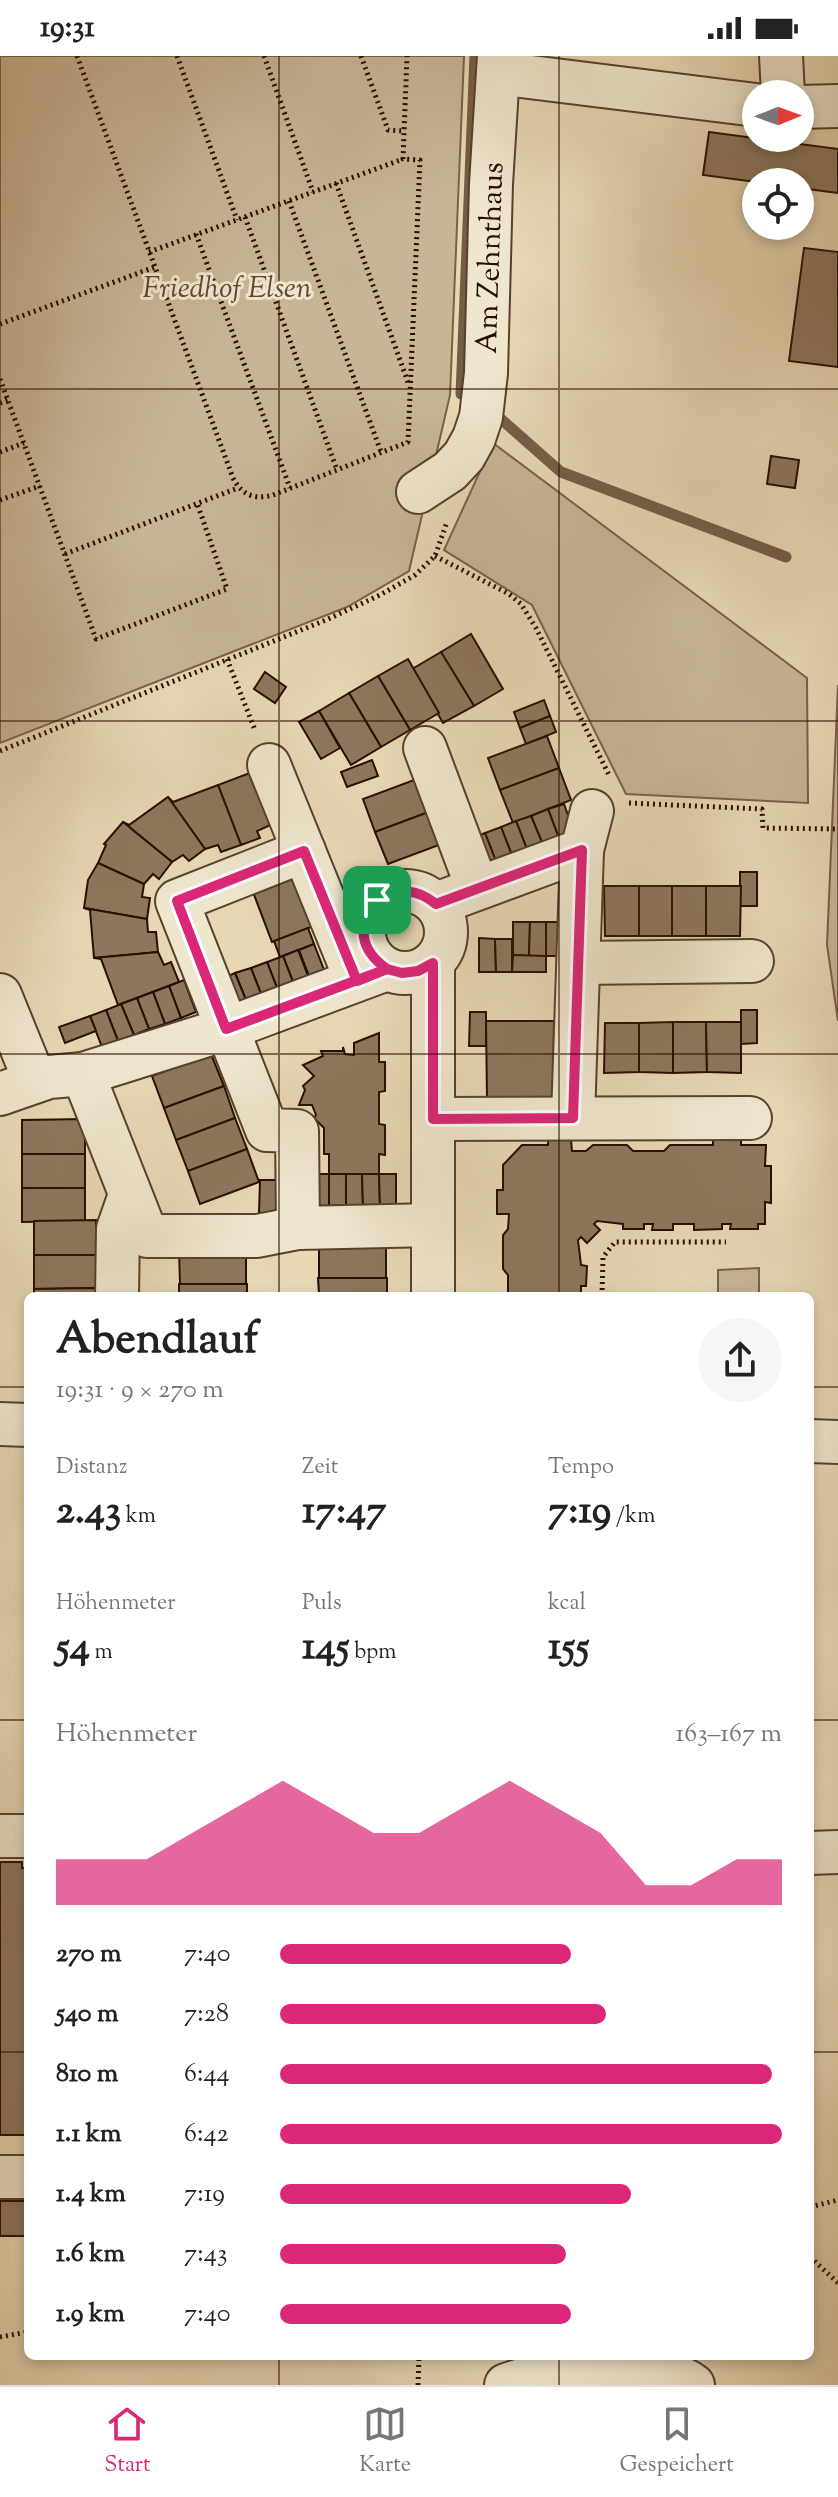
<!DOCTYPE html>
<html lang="de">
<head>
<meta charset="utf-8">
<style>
	:root { --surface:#fff; --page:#f6f6f6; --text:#222; --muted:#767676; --line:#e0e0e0; --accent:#db2777 }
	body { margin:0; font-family:"Sorts Mill Goudy",serif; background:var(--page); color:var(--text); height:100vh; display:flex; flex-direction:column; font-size:30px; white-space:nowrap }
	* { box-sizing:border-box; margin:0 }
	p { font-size:26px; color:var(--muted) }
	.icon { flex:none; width:44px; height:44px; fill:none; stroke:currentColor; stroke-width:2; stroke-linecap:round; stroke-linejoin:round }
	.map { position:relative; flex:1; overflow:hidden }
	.side { position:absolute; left:24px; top:1236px; width:790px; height:1068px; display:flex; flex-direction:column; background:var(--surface); border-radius:12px; box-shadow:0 4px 12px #0003 }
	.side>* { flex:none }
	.needle { width:52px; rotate:89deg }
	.tools { position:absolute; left:742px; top:24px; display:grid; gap:16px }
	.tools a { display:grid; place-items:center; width:72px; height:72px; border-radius:50%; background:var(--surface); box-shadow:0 4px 12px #0003; font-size:40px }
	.pin { position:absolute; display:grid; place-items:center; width:68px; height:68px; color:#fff; margin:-34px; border-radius:16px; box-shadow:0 4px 12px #0006 }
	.round { display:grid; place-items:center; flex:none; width:84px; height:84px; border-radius:42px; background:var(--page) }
	.summary { display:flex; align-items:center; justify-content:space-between; height:136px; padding:0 32px }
	h1 { font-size:44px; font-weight:800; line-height:60px }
	.metrics { display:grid; grid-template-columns:repeat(3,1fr); gap:12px; height:136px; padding:8px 32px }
	.metrics div { display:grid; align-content:center }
	.metrics b { font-size:40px; font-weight:800 }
	.metrics small { font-size:22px; font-weight:400 }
	.metrics p { font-size:22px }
	.chart { height:224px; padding:16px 32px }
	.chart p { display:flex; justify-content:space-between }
	.chart svg { width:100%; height:144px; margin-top:8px; fill:var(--accent); opacity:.7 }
	ul { padding:0 32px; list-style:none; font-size:26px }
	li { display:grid; grid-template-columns:128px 96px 1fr; align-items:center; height:60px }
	li i { height:20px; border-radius:10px; background:var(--accent) }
	.status { display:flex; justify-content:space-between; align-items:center; height:56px; padding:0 40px; background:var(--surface); direction:ltr }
	.status svg { height:22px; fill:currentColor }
	.tabs { display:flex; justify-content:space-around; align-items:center; height:112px; border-top:2px solid var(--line); background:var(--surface); font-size:22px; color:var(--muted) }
	.tabs a { display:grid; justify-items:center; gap:4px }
	.tabs .active { color:var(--accent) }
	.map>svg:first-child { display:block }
	.green { fill:#c7b595; stroke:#78614a; stroke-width:2 }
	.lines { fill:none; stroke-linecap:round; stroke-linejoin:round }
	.stream { stroke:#745d47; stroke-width:11 }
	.building { fill:#8c775e; stroke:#290d00; stroke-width:2 }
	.minor-casing { stroke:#58402d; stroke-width:46 }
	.path { stroke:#290d00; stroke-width:5; stroke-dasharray:2 4; stroke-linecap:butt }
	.minor { stroke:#efe6ce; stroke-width:42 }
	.route-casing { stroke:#fff; stroke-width:16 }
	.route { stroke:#db2777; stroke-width:10 }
	.grid { fill:none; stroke:#290d00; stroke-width:2; stroke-opacity:0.55 }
	.labels { text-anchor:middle; stroke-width:6; stroke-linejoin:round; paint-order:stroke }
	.street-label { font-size:30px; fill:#290d00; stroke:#efe6ce }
	.park-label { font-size:30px; font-style:italic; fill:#604834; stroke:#efe6ce }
</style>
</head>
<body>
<div class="status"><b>19:31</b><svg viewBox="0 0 49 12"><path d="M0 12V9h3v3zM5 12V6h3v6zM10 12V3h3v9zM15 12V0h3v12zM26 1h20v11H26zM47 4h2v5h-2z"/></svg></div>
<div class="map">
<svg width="838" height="2329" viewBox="0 0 838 2329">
	<rect width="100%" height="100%" fill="#e7d8b4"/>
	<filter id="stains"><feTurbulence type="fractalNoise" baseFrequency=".0025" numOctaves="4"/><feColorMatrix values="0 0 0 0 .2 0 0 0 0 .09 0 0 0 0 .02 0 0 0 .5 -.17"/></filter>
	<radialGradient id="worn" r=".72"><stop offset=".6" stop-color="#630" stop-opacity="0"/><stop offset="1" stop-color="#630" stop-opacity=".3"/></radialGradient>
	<g class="green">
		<path d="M 0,0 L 464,0 L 450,339 L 409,515 L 347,551 L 0,687 Z"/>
		<path d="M 493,387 L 807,622 L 808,747 L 626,738 L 532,549 L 444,494 Z"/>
		<path d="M 838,629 L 838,965 L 827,889 Z"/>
		<path d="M 759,1212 L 759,1240 L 718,1240 L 718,1214 Z"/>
	</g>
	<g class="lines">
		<g class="stream">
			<path d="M 461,338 L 475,0"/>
			<path d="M 493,356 L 561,416 L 786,501"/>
		</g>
	</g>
	<g class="building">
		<path d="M 709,76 L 838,93 L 838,137 L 800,132 L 800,126 L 756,126 L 703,119 Z"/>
		<path d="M 804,192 L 838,196 L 838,311 L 789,305 Z"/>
		<path d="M 771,400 L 799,404 L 795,432 L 767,428 Z"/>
		<path d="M 471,578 L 503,633 L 474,650 L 441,596 Z"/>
		<path d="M 441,596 L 474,650 L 443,667 L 412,613 Z"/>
		<path d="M 408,603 L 439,657 L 410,674 L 378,620 Z"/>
		<path d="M 265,616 L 286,631 L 275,647 L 254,633 Z"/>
		<path d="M 378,620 L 410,674 L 381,691 L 349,637 Z"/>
		<path d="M 349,637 L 381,691 L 351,709 L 319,655 Z"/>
		<path d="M 544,644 L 550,660 L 520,672 L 514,656 Z"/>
		<path d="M 319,655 L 340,692 L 321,703 L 299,666 Z"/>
		<path d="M 550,660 L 556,676 L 526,688 L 520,672 Z"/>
		<path d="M 547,680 L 559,712 L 500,734 L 488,702 Z"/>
		<path d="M 372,704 L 378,720 L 347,731 L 341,716 Z"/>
		<path d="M 559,712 L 571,744 L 513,767 L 500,734 Z"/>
		<path d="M 255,715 L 275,767 L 257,775 L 260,782 L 241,789 L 218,729 Z"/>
		<path d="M 422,721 L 434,754 L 375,776 L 363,743 Z"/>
		<path d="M 218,729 L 241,789 L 221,796 L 218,789 L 205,793 L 168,741 L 173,746 Z"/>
		<path d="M 168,741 L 205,793 L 189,805 L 183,799 L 172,806 L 123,766 L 129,769 Z"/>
		<path d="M 564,748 L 575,779 L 560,785 L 548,753 Z"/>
		<path d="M 548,753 L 560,785 L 544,791 L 531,760 Z"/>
		<path d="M 434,754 L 447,786 L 388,808 L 375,776 Z"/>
		<path d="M 531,760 L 544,791 L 528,796 L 516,765 Z"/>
		<path d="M 516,765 L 528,796 L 513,802 L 501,771 Z"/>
		<path d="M 123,766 L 172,806 L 159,823 L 153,818 L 144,828 L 98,807 L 106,789 L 104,788 Z"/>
		<path d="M 501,771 L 513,802 L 497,808 L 485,777 Z"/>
		<path d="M 485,777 L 497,808 L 481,814 L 470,783 Z"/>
		<path d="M 98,807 L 144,828 L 142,841 L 150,842 L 147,863 L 84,852 L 88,824 Z"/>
		<rect x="740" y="816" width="17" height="34"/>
		<path d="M 303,817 L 322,867 L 272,886 L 253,836 Z"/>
		<path d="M 604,830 L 639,830 L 639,880 L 605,880 Z"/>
		<rect x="639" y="830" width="33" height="50"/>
		<rect x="672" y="830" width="34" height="50"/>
		<path d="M 706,830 L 741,830 L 740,880 L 706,880 Z"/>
		<path d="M 84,852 L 147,863 L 148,876 L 156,876 L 158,896 L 94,902 L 90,854 Z"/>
		<path d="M 513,866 L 530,866 L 529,900 L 513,899 Z"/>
		<path d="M 530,866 L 546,866 L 546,900 L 529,900 Z"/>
		<rect x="546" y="866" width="17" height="34"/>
		<path d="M 308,872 L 314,888 L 280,901 L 274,885 Z"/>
		<path d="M 479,882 L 495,883 L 496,916 L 479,916 Z"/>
		<path d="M 495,883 L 512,883 L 512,916 L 496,916 Z"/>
		<path d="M 314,888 L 326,919 L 311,925 L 299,894 Z"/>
		<path d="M 298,894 L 310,925 L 295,931 L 283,900 Z"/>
		<path d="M 158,896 L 164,909 L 171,906 L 179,926 L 118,949 L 101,903 L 94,902 Z"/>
		<path d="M 513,899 L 546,900 L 546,916 L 512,916 Z"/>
		<path d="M 283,900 L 295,931 L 279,937 L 267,906 Z"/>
		<path d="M 267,906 L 279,937 L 263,943 L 251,912 Z"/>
		<path d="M 251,912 L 263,943 L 248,949 L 235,917 Z"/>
		<path d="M 235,917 L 248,949 L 232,955 L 221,923 Z"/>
		<path d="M 184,924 L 196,956 L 181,962 L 169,930 Z"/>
		<path d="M 169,930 L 181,962 L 165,968 L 153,936 Z"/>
		<path d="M 153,936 L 165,968 L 149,973 L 137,942 Z"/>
		<path d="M 137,942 L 149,973 L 134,979 L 121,948 Z"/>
		<path d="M 121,948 L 134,979 L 118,985 L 106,954 Z"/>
		<path d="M 106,954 L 118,985 L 102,991 L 90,960 Z"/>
		<path d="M 741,954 L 757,954 L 757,987 L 741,988 Z"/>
		<path d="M 470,956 L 486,956 L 486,990 L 469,990 Z"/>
		<path d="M 90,960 L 96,975 L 65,987 L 59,971 Z"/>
		<path d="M 486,965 L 554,965 L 553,1042 L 487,1042 Z"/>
		<path d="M 673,966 L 673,1017 L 639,1016 L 639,967 Z"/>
		<path d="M 673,966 L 706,966 L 707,1016 L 673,1017 Z"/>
		<path d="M 706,966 L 741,966 L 741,1017 L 707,1016 Z"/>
		<path d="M 605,967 L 639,967 L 639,1016 L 604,1017 Z"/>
		<path d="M 379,977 L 379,1006 L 385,1006 L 385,1035 L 379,1036 L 379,1068 L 385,1069 L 385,1099 L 379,1098 L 379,1118 L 329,1118 L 329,1098 L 324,1098 L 324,1072 L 314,1062 L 316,1059 L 312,1049 L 299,1049 L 305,1034 L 303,1030 L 314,1020 L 303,1009 L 323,1000 L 321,995 L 343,995 L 343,991 L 345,998 L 354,999 L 354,987 Z"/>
		<path d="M 211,998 L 224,1030 L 164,1052 L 152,1020 Z"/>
		<path d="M 224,1030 L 235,1062 L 176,1084 L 164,1052 Z"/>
		<path d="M 235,1062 L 247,1093 L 188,1115 L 176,1084 Z"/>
		<path d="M 85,1063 L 85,1098 L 22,1098 L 22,1064 Z"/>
		<path d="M 548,1084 L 571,1084 L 572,1095 L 586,1095 L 593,1089 L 627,1089 L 633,1095 L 664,1095 L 670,1089 L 713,1089 L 713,1084 L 741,1084 L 741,1089 L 766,1089 L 765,1110 L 771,1110 L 771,1147 L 765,1146 L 765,1168 L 758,1168 L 758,1173 L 730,1173 L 731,1168 L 722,1168 L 722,1173 L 694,1174 L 694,1168 L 673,1168 L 673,1174 L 652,1174 L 653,1168 L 644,1168 L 644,1173 L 623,1173 L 623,1168 L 597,1165 L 594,1168 L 600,1174 L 587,1187 L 581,1181 L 578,1184 L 581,1209 L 587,1210 L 586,1230 L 581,1230 L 581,1239 L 587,1240 L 508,1240 L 508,1219 L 503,1213 L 503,1179 L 508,1173 L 509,1158 L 497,1158 L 497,1134 L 503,1134 L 503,1109 L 522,1089 L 548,1089 Z"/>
		<path d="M 247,1093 L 259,1126 L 200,1148 L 188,1115 Z"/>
		<rect x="22" y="1098" width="63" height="34"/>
		<rect x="312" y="1118" width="17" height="34"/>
		<path d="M 329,1118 L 346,1118 L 346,1151 L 329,1152 Z"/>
		<path d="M 346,1118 L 362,1118 L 363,1151 L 346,1151 Z"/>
		<path d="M 362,1118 L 379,1118 L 380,1152 L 363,1151 Z"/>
		<path d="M 379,1118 L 396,1118 L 396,1151 L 380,1152 Z"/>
		<path d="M 260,1124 L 276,1124 L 276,1157 L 259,1157 Z"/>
		<path d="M 22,1132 L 85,1132 L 85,1165 L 22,1166 Z"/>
		<path d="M 96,1164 L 96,1199 L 34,1199 L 34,1165 Z"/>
		<rect x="319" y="1188" width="67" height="34"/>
		<path d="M 179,1194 L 246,1194 L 246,1228 L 180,1228 Z"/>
		<path d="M 34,1199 L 96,1199 L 96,1232 L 34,1233 Z"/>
		<path d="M 318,1222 L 387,1222 L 387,1240 L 312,1240 L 319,1238 Z"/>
		<rect x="179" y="1228" width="68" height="12"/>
		<path d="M 96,1232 L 96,1240 L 34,1240 L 34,1233 Z"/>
		<path d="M 0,1806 L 22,1806 L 22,1812 L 28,1812 L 28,2079 L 0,2079 Z"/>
		<rect x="0" y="2145" width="28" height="35"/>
	</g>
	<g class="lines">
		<g class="minor-casing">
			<g id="minor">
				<path d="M 781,0 L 783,38"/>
				<path d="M 498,17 L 756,49"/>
				<path d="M 800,51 L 838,50"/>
				<path d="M 418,436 L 450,415 L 464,400 L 474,382 L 481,361 L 486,317 L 491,128 L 499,0"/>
				<path d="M 425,692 L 477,831"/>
				<path d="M 269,709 L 355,921"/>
				<circle cx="405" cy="876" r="41"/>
				<path d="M 436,848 L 582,794"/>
				<path d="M 579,907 L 752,905"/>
				<path d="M 0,939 L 35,1025"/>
				<path d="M 83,1018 L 147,1180 L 257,1180 L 298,1172 L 433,1169"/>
				<path d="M 0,1038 L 49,1021 L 83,1018 L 226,973 L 387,913"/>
				<path d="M 573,1062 L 582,794 L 592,755"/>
				<path d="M 433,1063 L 750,1062"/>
				<path d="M 298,1172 L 297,1075 L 267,1074 L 177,845 L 304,795"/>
				<path d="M 117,1240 L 118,1173 L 130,1139"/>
				<path d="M 433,1240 L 433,907"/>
				<path d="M 0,1368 L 28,1369"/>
				<path d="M 810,1385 L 838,1386"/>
				<path d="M 0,1780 L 28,1780"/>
				<path d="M 810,1797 L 838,1796"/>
				<path d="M 0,2121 L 28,2121"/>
				<path d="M 506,2329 C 521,2324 537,2318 554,2315 C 591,2308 662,2305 693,2329"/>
			</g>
		</g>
		<g class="path">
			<path d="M 77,0 L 233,422 C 242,439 254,444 273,439 L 408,386 L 420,104 L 403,103 L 407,0"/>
			<path d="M 177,0 L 237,164"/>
			<path d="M 264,0 L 313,136"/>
			<path d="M 361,0 L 388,74 L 404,75"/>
			<path d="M 336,127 L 409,329"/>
			<path d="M 289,145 L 381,396"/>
			<path d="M 245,161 L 337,414"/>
			<path d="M 196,178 L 290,432"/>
			<path d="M 149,196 L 403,103"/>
			<path d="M 0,268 L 155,211"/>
			<path d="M 0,323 L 96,583 L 227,533 L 197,447"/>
			<path d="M 0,347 L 8,344"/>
			<path d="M 0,396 L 24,387"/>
			<path d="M 0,444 L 40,430"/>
			<path d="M 65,498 L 238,432"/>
			<path d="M 435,500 L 509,538 L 521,548 L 536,572 L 609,719"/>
			<path d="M 227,603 L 255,674"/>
			<path d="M 0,695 L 326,564 L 380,539 L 415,519 L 435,500 L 447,466"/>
			<path d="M 629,747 L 762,753 L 763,772 L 838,773"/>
			<path d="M 602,1240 L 603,1201 L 615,1186 L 726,1186"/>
			<path d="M 810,2151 L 838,2144"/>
			<path d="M 810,2201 L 838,2227"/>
			<path d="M 0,2281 L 28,2276"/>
			<path d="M 418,2329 L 419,2300"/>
		</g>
		<use href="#minor" class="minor"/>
	</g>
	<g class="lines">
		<g class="route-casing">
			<path id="route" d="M 377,844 C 357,871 359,893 387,913 L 226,973 L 177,845 L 304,795 L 357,925 L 387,913 L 402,917 L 418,915 L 433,907 L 433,1063 L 573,1062 L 582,794 L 436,848 C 416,832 400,832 377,844"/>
		</g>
		<use href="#route" class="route"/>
	</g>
	<path class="grid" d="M 279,0 L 279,1240M 559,0 L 559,1240M 0,333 L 838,333M 0,665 L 838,665M 0,998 L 838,998M 0,1331 L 28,1331M 810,1331 L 838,1331M 0,1664 L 28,1664M 810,1664 L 838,1664M 0,1996 L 28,1996M 810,1996 L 838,1996M 279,2300 L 279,2329M 559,2300 L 559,2329"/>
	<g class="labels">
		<g class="street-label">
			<text transform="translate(489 202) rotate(-88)" y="10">Am Zehnthaus</text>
		</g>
		<g class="park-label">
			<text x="227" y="241">Friedhof Elsen</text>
		</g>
	</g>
	<rect width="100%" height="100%" filter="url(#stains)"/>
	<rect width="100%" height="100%" fill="url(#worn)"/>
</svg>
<div class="tools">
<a><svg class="needle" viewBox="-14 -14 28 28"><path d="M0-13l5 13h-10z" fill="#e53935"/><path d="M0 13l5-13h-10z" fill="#767676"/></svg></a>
<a><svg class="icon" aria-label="locate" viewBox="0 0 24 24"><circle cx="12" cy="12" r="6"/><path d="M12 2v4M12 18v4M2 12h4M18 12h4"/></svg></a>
</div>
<div class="pin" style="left:377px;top:844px;background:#1e9e55"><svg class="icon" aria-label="arrive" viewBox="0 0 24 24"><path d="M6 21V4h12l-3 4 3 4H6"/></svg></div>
<section class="side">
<div class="summary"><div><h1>Abendlauf</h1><p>19:31 · 9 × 270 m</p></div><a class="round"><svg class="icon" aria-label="share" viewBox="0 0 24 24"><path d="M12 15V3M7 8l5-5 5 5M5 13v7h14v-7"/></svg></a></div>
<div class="metrics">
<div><p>Distanz</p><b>2.43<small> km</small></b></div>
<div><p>Zeit</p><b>17:47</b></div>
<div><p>Tempo</p><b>7:19<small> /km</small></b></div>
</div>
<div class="metrics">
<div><p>Höhenmeter</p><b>54<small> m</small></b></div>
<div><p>Puls</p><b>145<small> bpm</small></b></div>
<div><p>kcal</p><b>155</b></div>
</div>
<div class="chart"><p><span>Höhenmeter</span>163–167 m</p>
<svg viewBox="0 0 160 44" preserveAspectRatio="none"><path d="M0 44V30L10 30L20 30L30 22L40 14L50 6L60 14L70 22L80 22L90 14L100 6L110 14L120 22L130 38L140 38L150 30L160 30V44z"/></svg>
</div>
<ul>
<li><b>270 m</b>7:40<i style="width:58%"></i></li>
<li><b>540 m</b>7:28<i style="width:65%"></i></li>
<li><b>810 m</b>6:44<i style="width:98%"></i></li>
<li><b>1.1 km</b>6:42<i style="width:100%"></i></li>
<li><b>1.4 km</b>7:19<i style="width:70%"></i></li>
<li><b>1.6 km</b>7:43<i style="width:57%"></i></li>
<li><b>1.9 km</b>7:40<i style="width:58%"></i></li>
</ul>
</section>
</div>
<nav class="tabs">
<a class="active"><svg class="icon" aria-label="home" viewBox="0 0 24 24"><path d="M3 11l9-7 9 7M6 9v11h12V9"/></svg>Start</a>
<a><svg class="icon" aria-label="map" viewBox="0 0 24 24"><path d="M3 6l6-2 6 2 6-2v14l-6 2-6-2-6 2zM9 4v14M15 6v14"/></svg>Karte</a>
<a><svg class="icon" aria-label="saved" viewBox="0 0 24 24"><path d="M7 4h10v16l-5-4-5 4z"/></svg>Gespeichert</a>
</nav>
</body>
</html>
